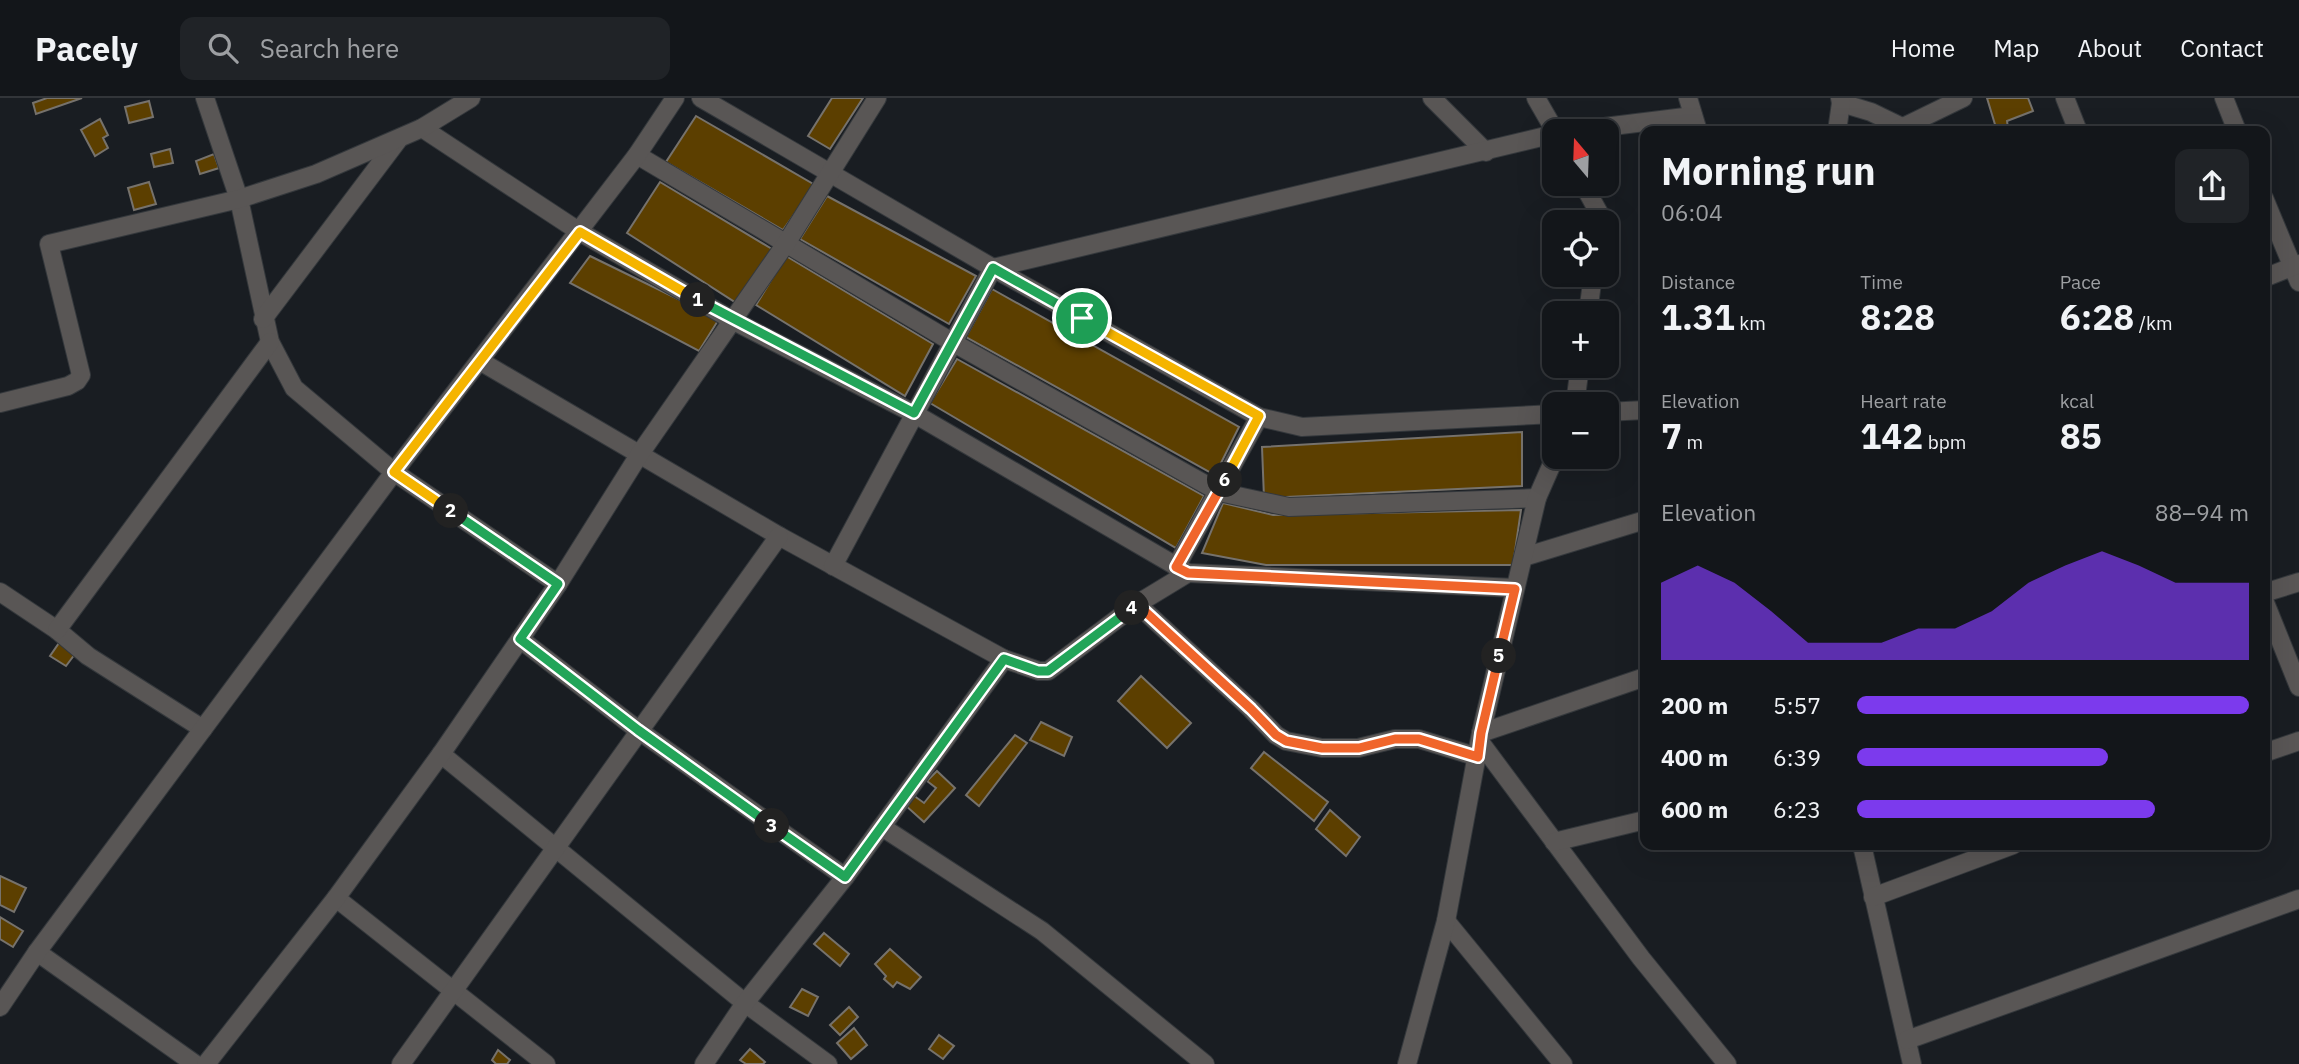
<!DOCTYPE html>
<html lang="en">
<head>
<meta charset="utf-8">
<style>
	:root { --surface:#13161a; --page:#202327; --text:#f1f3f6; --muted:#9d9fa2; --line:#323539; --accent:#7c3aed }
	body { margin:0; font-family:"IBM Plex Sans",sans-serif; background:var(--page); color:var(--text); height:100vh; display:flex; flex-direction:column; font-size:26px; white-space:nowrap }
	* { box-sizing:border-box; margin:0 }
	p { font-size:23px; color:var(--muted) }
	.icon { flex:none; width:38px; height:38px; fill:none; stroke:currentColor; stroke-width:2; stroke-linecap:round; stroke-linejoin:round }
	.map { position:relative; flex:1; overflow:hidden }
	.details { position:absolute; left:1640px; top:28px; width:630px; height:724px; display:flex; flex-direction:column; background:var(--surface); border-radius:14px; box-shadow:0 7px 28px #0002,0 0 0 2px var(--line) }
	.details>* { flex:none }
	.needle { width:46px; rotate:341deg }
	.buttons { position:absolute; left:1542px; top:21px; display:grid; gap:14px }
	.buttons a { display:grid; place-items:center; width:77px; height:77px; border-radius:14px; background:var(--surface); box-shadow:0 7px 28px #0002,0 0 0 2px var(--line); font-size:35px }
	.pin { position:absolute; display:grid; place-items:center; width:60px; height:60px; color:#fff; margin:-30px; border:4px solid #fff; border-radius:50%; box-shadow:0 2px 7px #0007 }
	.km { position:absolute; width:35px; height:35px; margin:-18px; border-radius:50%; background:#222; color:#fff; font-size:19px; line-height:35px; text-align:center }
	.round { display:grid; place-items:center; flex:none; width:74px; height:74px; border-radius:14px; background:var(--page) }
	.summary { display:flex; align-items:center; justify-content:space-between; height:119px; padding:0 21px }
	h1 { font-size:38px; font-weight:700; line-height:52px }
	.stats { display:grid; grid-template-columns:repeat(3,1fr); gap:10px; height:119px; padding:7px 21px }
	.stats div { display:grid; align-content:center }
	.stats b { font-size:35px; font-weight:700 }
	.stats small { font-size:19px; font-weight:400 }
	.stats p { font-size:19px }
	.chart { height:196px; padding:14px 21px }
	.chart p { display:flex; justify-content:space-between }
	.chart svg { width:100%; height:126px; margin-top:7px; fill:var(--accent); opacity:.7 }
	ul { padding:0 21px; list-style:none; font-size:23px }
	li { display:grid; grid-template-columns:112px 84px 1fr; align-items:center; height:52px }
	li i { height:18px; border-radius:9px; background:var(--accent) }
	header { display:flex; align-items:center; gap:42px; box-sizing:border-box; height:98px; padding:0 35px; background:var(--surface); border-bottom:2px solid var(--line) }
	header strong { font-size:33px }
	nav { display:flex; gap:38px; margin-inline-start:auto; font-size:24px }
	.search { width:490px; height:63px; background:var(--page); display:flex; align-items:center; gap:18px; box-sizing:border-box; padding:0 24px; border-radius:14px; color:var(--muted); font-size:26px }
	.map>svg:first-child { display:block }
	.building { fill:#5c3f00; stroke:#76726c; stroke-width:2 }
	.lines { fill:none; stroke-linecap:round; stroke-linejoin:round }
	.street-casing { stroke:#34383c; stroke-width:20 }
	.street { stroke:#595655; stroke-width:18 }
	.split-1-casing { stroke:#fff; stroke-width:14 }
	.split-2-casing { stroke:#fff; stroke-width:14 }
	.split-3-casing { stroke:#fff; stroke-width:14 }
	.split-4-casing { stroke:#fff; stroke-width:14 }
	.split-5-casing { stroke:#fff; stroke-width:14 }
	.split-6-casing { stroke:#fff; stroke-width:14 }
	.split-7-casing { stroke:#fff; stroke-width:14 }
	.split-1 { stroke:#22a559; stroke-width:9 }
	.split-2 { stroke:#f5b400; stroke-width:9 }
	.split-3 { stroke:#22a559; stroke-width:9 }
	.split-4 { stroke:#22a559; stroke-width:9 }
	.split-5 { stroke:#f0652b; stroke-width:9 }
	.split-6 { stroke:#f0652b; stroke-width:9 }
	.split-7 { stroke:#f5b400; stroke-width:9 }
</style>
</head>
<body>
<header>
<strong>Pacely</strong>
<div class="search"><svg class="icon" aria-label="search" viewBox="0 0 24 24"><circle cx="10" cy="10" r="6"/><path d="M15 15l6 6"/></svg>Search here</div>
<nav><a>Home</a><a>Map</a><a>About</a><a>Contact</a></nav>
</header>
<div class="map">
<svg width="2299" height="966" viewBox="0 0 2299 966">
	<rect width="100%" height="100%" fill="#191d22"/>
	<g class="building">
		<path d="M 47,0 L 82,0 L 36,16 L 33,5 Z"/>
		<path d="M 832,0 L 863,0 L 830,51 L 808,38 Z"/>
		<path d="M 1987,0 L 2028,0 L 2033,13 L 2007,23 L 2008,30 L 1997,33 Z"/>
		<path d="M 149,3 L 153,19 L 129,25 L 125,9 Z"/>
		<path d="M 696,18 L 815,87 L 783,132 L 666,64 Z"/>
		<path d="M 100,21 L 108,37 L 103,40 L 108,50 L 95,58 L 81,32 Z"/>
		<path d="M 170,51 L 173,65 L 154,69 L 151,56 Z"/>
		<path d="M 214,56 L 219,70 L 200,76 L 196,63 Z"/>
		<path d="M 149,84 L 156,106 L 134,112 L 128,90 Z"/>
		<path d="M 660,84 L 772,151 L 738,206 L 627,135 Z"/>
		<path d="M 827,98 L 976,178 L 949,226 L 800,141 Z"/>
		<path d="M 590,158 L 719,221 L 699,253 L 570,185 Z"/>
		<path d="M 786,158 L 933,246 L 905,298 L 756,207 Z"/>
		<path d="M 992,191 L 1239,329 L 1215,377 L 966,239 Z"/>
		<path d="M 957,261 L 1204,398 L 1176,450 L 930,305 Z"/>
		<path d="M 1522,334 L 1522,388 L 1264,400 L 1262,349 Z"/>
		<path d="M 1223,405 L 1273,417 L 1521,412 L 1513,467 L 1266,467 L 1202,455 Z"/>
		<path d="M 59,545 L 75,556 L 66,568 L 50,558 Z"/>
		<path d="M 1141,578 L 1191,625 L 1167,650 L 1118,603 Z"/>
		<path d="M 1041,624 L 1072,639 L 1064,658 L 1030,642 Z"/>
		<path d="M 1015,637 L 1027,645 L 979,708 L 966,697 Z"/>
		<path d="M 1264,654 L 1328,704 L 1314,723 L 1251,670 Z"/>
		<path d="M 937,673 L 955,690 L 924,724 L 905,707 L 913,697 L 924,705 L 936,690 L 927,683 Z"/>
		<path d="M 1330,712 L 1360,739 L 1346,758 L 1316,731 Z"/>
		<path d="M 0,778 L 26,790 L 14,814 L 0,807 Z"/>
		<path d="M 0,819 L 23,833 L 13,849 L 0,841 Z"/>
		<path d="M 824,835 L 849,856 L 840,868 L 814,846 Z"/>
		<path d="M 890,851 L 921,879 L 910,891 L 897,884 L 893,889 L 884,881 L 886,878 L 875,866 Z"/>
		<path d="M 802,891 L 818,899 L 808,918 L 790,909 Z"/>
		<path d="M 849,909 L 858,919 L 840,937 L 830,927 Z"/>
		<path d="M 854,930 L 867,947 L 851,961 L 837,945 Z"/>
		<path d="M 939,937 L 954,948 L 943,961 L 929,951 Z"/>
		<path d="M 750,951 L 765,964 L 763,966 L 746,966 L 740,962 Z"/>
		<path d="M 498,952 L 510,962 L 507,966 L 496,966 L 492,962 Z"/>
	</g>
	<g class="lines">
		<g class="street-casing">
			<g id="street">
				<path d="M 205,0 L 239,101 L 270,244 L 294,290 L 394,374 L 558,486"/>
				<path d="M 701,0 L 993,170 L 1259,319 L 1302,329 L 1554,316"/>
				<path d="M 1432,0 L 1486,54"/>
				<path d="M 1536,0 L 1555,33"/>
				<path d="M 1688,0 L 1698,33"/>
				<path d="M 1840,0 L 1841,5 L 1871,14 L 1904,30"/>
				<path d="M 2065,0 L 2078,33"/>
				<path d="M 2224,0 L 2237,33"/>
				<path d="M 422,30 L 580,134 L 732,222 L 913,315 L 1188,475 L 1515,490"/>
				<path d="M 1572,33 L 1693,18"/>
				<path d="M 1837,33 L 1841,5"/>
				<path d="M 1895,33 L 1963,0"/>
				<path d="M 637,57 L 952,244 L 1219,394 L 1289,409 L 1537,400"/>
				<path d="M 1583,86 L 1599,115 L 1598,124"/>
				<path d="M 2264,100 L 2299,184"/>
				<path d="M 2264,180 L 2299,166"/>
				<path d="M 1588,215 L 1593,177"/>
				<path d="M 263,221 L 398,42"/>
				<path d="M 480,263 L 779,438 L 1004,561"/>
				<path d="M 0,305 L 68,288 L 77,283 L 81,277 L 49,146 L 239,101 L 316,76 L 422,30 L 471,0"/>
				<path d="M 1575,306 L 1580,268"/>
				<path d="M 1606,314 L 1645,312"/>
				<path d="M 1524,459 L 1645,422"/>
				<path d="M 833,468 L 993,170 L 1554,36"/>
				<path d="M 1176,469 L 1259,319"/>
				<path d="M 0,494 L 57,532 L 88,558 L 203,631"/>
				<path d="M 2264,495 L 2299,484"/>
				<path d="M 2264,502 L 2299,589"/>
				<path d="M 1137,506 L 1251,611 L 1276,637 L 1286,643 L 1322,650 L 1358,650 L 1395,641 L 1419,641 L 1478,659"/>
				<path d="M 57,532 L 270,244"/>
				<path d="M 520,541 L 638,632 L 845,779"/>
				<path d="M 1481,635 L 1645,579"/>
				<path d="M 1480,644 L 1641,860 L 1727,966"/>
				<path d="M 2264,655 L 2299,643"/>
				<path d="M 441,656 L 745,905 L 828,966"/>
				<path d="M 882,729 L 1042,833 L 1205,966"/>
				<path d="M 1554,744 L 1645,722"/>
				<path d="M 1862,747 L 1912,966"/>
				<path d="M 1873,799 L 2013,747"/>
				<path d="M 336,800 L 546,966"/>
				<path d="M 1446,823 L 1563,966"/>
				<path d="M 37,854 L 195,966"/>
				<path d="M 0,909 L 37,854 L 394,374 L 637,57 L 675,0"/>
				<path d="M 1907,942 L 2299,801"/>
				<path d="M 206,966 L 336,800 L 441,656 L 558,486 L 639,357 L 787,144 L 877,0"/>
				<path d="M 401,966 L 779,438"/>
				<path d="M 704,966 L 745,905 L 845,779 L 1004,561 L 1039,573 L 1048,573 L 1137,506 L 1188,475"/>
				<path d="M 1407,966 L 1446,823 L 1481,635 L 1537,400 L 1555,359"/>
			</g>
		</g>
		<use href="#street" class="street"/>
	</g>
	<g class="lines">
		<g class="split-1-casing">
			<path id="split-1" d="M 698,202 L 914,315 L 993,170 L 1082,220"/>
		</g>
		<g class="split-2-casing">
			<path id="split-2" d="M 451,413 L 394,374 L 580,134 L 698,202"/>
		</g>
		<g class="split-3-casing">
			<path id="split-3" d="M 451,413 L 558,486 L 520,541 L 638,632 L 772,728"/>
		</g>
		<g class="split-4-casing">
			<path id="split-4" d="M 772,728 L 845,779 L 1004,561 L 1038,573 L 1048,573 L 1132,510"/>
		</g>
		<g class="split-5-casing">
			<path id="split-5" d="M 1132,510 L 1137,506 L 1251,611 L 1276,637 L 1286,643 L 1322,650 L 1359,650 L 1395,641 L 1419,641 L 1478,659 L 1481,635 L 1499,558"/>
		</g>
		<g class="split-6-casing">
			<path id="split-6" d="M 1225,382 L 1176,469 L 1188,475 L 1515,491 L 1499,558"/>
		</g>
		<g class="split-7-casing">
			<path id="split-7" d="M 1082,220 L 1259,318 L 1225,382"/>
		</g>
		<use href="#split-1" class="split-1"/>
		<use href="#split-2" class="split-2"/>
		<use href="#split-3" class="split-3"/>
		<use href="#split-4" class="split-4"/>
		<use href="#split-5" class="split-5"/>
		<use href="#split-6" class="split-6"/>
		<use href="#split-7" class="split-7"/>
	</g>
</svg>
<div class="buttons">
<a><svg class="needle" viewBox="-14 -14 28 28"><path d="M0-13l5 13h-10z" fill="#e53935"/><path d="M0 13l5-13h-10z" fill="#9d9fa2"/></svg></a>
<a><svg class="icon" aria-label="locate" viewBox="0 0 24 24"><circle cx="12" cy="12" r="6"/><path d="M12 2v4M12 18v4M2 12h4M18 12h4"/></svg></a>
<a>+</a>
<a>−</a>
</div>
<div class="pin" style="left:1082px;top:220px;background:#1e9e55"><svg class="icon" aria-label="arrive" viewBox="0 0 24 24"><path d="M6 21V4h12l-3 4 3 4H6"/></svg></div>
<b class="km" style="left:698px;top:202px">1</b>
<b class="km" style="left:451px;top:413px">2</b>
<b class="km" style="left:772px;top:728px">3</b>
<b class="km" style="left:1132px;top:510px">4</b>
<b class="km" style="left:1499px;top:558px">5</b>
<b class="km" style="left:1225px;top:382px">6</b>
<section class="details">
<div class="summary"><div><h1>Morning run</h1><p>06:04</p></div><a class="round"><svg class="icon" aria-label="share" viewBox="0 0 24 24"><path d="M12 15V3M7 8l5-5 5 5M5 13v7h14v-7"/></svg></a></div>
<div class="stats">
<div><p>Distance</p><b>1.31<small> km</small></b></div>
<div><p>Time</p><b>8:28</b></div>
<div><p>Pace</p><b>6:28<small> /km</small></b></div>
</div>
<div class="stats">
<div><p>Elevation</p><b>7<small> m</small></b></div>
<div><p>Heart rate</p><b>142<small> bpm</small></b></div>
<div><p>kcal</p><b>85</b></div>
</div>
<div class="chart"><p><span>Elevation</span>88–94 m</p>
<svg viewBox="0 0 160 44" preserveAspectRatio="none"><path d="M0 44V17L10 11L20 17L30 27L40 38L50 38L60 38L70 33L80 33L90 27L100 17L110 11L120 6L130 11L140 17L150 17L160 17V44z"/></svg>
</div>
<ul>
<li><b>200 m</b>5:57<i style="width:100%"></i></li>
<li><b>400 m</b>6:39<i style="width:64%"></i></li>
<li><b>600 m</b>6:23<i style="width:76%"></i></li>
</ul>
</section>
</div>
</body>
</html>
